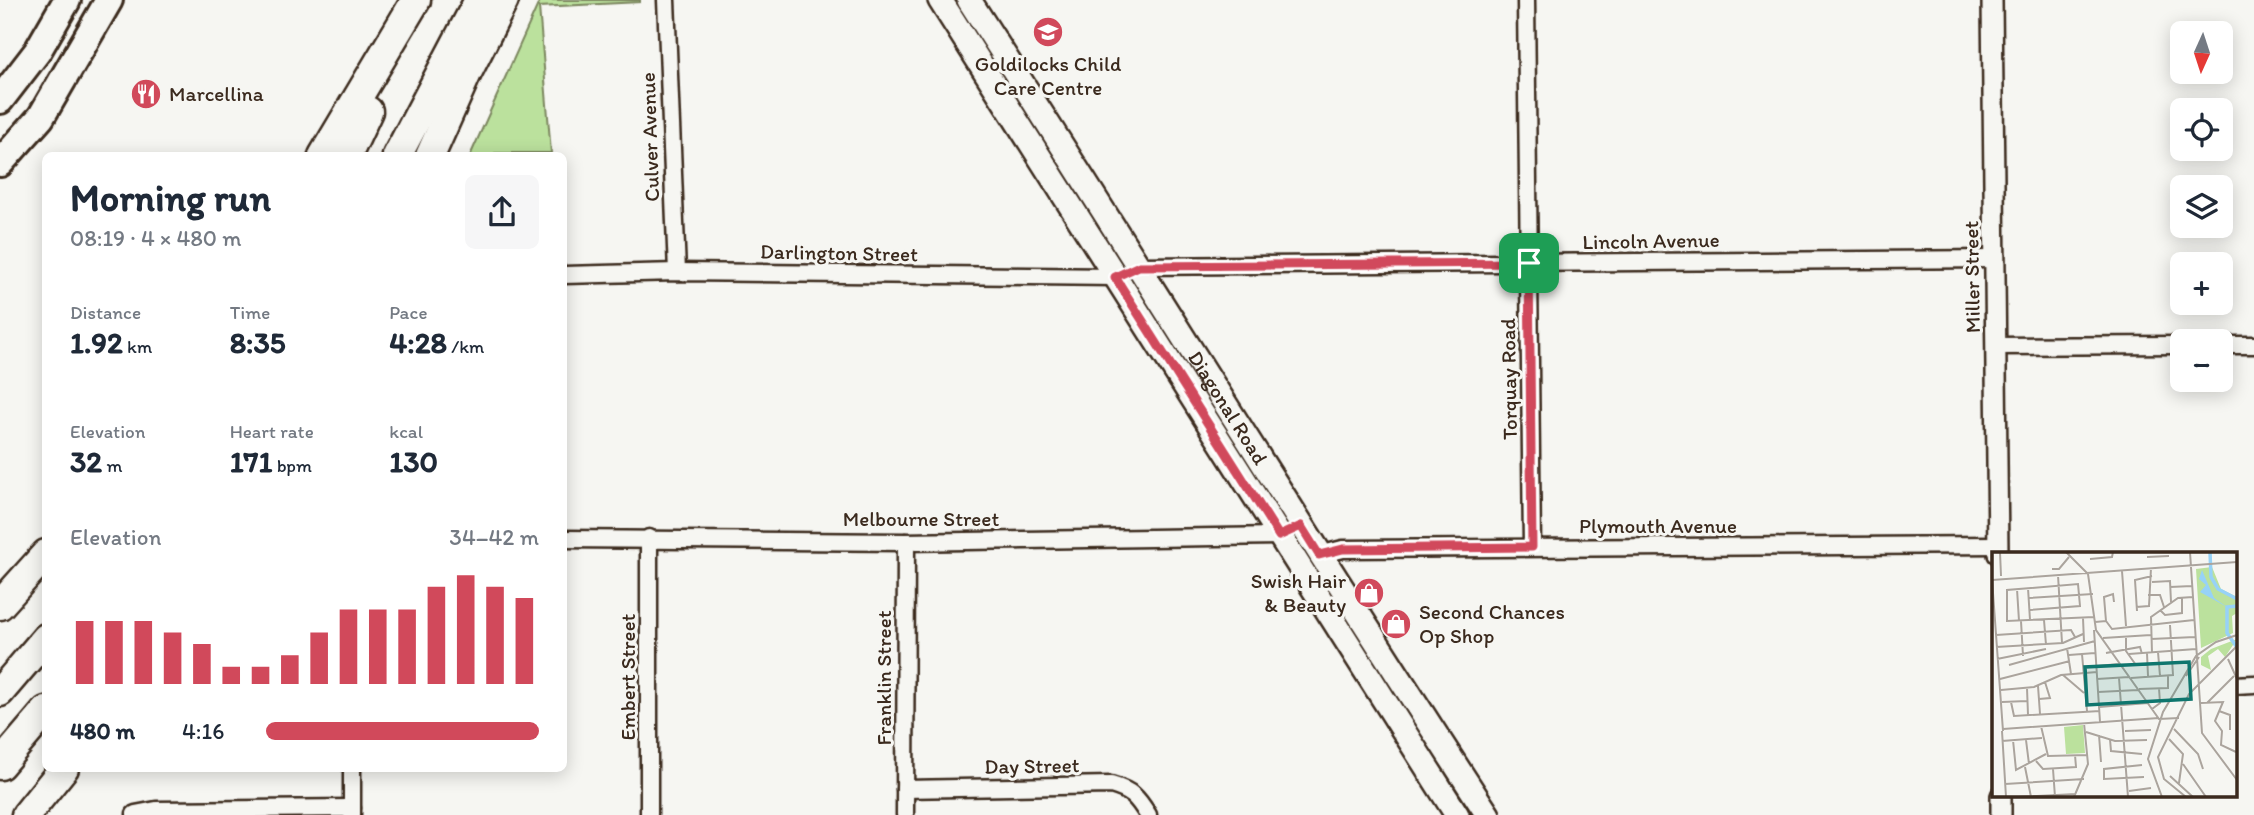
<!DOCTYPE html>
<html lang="en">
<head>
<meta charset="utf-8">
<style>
	:root { --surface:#fff; --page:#f6f6f7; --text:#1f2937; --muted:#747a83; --accent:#d1495b }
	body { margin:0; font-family:Itim,sans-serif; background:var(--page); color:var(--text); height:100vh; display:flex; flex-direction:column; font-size:26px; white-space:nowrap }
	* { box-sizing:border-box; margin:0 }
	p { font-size:23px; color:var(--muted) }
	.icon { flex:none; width:38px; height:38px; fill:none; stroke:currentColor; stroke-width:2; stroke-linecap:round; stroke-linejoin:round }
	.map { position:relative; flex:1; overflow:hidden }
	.panel { position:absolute; left:42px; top:152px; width:525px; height:620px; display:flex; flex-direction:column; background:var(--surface); border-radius:10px; box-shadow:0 4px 18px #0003 }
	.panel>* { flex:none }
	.needle { width:46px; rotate:183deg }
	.controls { position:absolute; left:2170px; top:21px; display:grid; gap:14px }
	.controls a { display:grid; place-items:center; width:63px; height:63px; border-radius:10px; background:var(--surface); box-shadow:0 4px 18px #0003; font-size:35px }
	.pin { position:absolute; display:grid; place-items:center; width:60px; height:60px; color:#fff; margin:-30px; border-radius:14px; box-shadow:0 4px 10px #0006 }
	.round { display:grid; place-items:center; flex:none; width:74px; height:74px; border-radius:10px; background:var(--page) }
	.headline { display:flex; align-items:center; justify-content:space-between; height:119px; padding:0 28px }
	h1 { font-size:38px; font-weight:700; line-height:52px }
	.figures { display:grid; grid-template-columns:repeat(3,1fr); gap:10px; height:119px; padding:7px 28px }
	.figures div { display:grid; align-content:center }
	.figures b { font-size:30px; font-weight:700 }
	.figures small { font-size:19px; font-weight:400 }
	.figures p { font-size:19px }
	.chart { height:196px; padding:14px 28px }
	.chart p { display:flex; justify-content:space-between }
	.chart svg { width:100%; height:126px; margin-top:7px; stroke:var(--accent); stroke-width:6 }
	ul { padding:0 28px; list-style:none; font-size:23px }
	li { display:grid; grid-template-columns:112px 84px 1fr; align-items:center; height:52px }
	li i { height:18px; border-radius:9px; background:var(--accent) }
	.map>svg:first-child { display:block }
	.green { fill:#bbe19d; stroke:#7b865e; stroke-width:2 }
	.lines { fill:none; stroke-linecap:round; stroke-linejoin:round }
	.minor-casing { stroke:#3b2a1e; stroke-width:21 }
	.tertiary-casing { stroke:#3b2a1e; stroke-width:24 }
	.secondary-casing { stroke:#3b2a1e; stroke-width:28 }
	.trunk-casing { stroke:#3b2a1e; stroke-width:32 }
	.motorway-casing { stroke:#3b2a1e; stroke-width:33 }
	.minor { stroke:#f6f6f2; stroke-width:16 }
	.tertiary { stroke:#f6f6f2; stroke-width:19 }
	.secondary { stroke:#f6f6f2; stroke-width:23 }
	.trunk { stroke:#f6f6f2; stroke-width:26 }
	.motorway { stroke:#f6f6f2; stroke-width:28 }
	.route-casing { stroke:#fff; stroke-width:14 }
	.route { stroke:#d1495b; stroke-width:9 }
	.labels { text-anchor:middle; stroke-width:6; stroke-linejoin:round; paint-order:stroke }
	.poi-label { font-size:21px; fill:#3b2a1e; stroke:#f6f6f2; text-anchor:start }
	.street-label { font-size:21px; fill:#3b2a1e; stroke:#f6f6f2 }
	.inset-river { fill:none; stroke:#97d2f7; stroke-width:3.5 }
	.inset-road { fill:none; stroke:#aba49d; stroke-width:2 }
	.view { fill:#0f766e; fill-opacity:0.15; stroke:#0f766e; stroke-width:3.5 }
	.inset-edge { fill:none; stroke:#3b2a1e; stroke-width:3.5 }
</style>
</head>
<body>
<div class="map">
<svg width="2254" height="815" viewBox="0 0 2254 815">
	<rect width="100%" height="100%" fill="#f6f6f2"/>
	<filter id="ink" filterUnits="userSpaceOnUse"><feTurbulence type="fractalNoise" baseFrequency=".0143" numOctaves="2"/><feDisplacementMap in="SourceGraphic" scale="14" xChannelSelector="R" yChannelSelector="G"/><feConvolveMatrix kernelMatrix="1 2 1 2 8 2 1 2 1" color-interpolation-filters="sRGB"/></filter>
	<g filter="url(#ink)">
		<path class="green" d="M 540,0 L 640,0 L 640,2 L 539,7 L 551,153 L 495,153 L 494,156 L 470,156 Z"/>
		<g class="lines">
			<g class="minor-casing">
				<g id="minor">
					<path d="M 666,0 L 677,272"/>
					<path d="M 1526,0 L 1532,547"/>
					<path d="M 1139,266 L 1995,259"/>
					<path d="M 564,275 L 677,272 L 1115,277"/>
					<path d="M 2221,345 L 2254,345"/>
					<path d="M 1996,346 L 2182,345"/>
					<path d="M 564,539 L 906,542 L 1279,536"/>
					<path d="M 1319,555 L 1343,549 L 1998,545"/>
					<path d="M 2235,685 L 2254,684"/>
					<path d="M 352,768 L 352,815"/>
					<path d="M 905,789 L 1111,785 C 1132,791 1137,797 1148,815"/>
					<path d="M 135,814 L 156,810 L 352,808"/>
					<path d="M 649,815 L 649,538"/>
					<path d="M 905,815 L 906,542"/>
				</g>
			</g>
			<g class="tertiary-casing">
				<g id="tertiary">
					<path d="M 1992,0 L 1998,554"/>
					<path d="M 2001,796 L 2001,815"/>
				</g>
			</g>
			<g class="secondary-casing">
				<g id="secondary">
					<path d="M 940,0 L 1457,815"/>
					<path id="s1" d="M 969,0 C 1143,271 1312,545 1488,815"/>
				</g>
			</g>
			<g class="trunk-casing">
				<g id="trunk">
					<path d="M 0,100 L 37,52 L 67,0"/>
					<path d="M 0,163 L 41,117 L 109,0"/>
				</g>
			</g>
			<g class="motorway-casing">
				<g id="motorway">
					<path d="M 323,156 L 416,0"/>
					<path d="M 347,156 L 368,111"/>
					<path d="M 397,156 L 479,0"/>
					<path d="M 430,156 L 467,73 L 504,0"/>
					<path d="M 0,605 L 46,554"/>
					<path d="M 0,692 L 46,638"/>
					<path d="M 0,765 L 46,711"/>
					<path d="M 26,815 L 64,768"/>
				</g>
			</g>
			<use href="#minor" class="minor"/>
			<use href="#tertiary" class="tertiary"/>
			<use href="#secondary" class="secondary"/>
			<use href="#trunk" class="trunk"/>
			<use href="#motorway" class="motorway"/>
		</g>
	</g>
	<g class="lines" filter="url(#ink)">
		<g class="route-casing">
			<path id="route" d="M 1529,263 L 1532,547 L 1343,549 L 1319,555 L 1301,526 L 1279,536 L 1115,277 L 1139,266 Z"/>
		</g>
		<use href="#route" class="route"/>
	</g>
	<defs>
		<g id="school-disc" transform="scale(1.575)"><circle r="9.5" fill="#d1495b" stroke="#f6f6f2"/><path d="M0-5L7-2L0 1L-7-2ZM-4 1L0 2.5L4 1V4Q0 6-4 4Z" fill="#fff"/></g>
		<g id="restaurant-disc" transform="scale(1.575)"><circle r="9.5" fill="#d1495b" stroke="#f6f6f2"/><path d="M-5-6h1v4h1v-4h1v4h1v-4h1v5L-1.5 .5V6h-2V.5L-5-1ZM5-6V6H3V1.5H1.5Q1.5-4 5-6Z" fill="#fff"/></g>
		<g id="shop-disc" transform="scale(1.575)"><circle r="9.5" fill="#d1495b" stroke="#f6f6f2"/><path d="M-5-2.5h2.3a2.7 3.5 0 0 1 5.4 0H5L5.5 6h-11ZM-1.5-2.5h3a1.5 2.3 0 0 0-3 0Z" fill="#fff"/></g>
	</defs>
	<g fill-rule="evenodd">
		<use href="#school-disc" x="1048" y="32"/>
		<use href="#restaurant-disc" x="146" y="94"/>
		<use href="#shop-disc" x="1369" y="593"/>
		<use href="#shop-disc" x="1396" y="624"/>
	</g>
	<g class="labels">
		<g class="poi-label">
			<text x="1048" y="71" text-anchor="middle">Goldilocks Child<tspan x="1048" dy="24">Care Centre</tspan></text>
			<text x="169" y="101">Marcellina</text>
			<text x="1346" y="588" text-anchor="end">Swish Hair<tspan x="1346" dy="24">&amp; Beauty</tspan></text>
			<text x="1419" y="619">Second Chances<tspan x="1419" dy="24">Op Shop</tspan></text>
		</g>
		<g class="street-label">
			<text transform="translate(650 137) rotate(-92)" y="7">Culver Avenue</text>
			<text transform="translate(1651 241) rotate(-1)" y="7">Lincoln Avenue</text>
			<text transform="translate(839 253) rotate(1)" y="7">Darlington Street</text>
			<text transform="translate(1972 277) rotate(-91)" y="7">Miller Street</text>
			<text transform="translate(1509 379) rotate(-91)" y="7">Torquay Road</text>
			<text dy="7" stroke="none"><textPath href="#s1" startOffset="483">Diagonal Road</textPath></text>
			<text x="921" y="526">Melbourne Street</text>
			<text x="1658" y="533">Plymouth Avenue</text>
			<text transform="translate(628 677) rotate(-90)" y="7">Embert Street</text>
			<text transform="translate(884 678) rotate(-90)" y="7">Franklin Street</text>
			<text transform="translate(1032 766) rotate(-1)" y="7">Day Street</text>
		</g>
	</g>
	<g transform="translate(1992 552)">
		<rect width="245" height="245" fill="#f6f6f2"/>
		<path d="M 220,15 L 229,37 L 245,45 L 245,61 L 240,64 L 241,81 L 209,96 L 204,17 ZM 245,87 L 233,105 L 226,97 L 216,104 L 219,118 L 209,113 L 209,105 L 219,97 ZM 91,173 L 93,201 L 74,202 L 72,175 Z" fill="#bbe19d"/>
		<path d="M 210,18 L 222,46 L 235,55 L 208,40 L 214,33 L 207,27 Z" fill="#97d2f7"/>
		<path class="inset-river" d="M 218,0 L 219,25 L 226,37 L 245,47M 244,94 L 235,81 L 235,55 L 245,54"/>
		<path class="inset-road" d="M 8,0 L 9,24M 74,0 L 96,22 L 104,78 L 167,167 L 187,166M 198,0 L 210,181 L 245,228M 155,5 L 177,4M 98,7 L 120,5 L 121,0M 60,17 L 67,17 L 77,5M 130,19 L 134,74M 66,23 L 70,91M 0,27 L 11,179M 0,28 L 245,10M 160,30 L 178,29 L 179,50M 178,35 L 200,34M 36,36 L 38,68M 25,37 L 27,69M 156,43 L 168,43 L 172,55M 37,46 L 101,42M 144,55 L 157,54 L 159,16M 38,58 L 88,54 L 86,32 L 15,38 L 15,69 L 102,65M 168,58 L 173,63 L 190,61 L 190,46M 145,59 L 143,28 L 160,24M 91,66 L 92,90M 52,68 L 54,93M 29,69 L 31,104M 114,69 L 112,45 L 121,42 L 122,50M 103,70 L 114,69 L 120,77 L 202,68M 102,78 L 108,170M 4,83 L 79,78 L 83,85M 134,85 L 134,99 L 144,113 L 155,113M 111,86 L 159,83M 159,87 L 203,85M 4,95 L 71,91 L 91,82M 75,96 L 79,122M 119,100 L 114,101 L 148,95 L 150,102M 166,100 L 168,124M 155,101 L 156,124M 160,101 L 159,65 L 186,46 L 201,45M 90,102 L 95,159M 137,102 L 204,97M 77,103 L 103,101M 5,107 L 54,97M 236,107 L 245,127M 17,113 L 103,89M 105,114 L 127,112M 71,123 L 92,141M 194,124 L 207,105M 127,126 L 136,245M 139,126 L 181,123 L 178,73M 8,127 L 78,109M 105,127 L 137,125M 46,134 L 48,162M 35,136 L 36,163M 147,137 L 176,136 L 176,124M 9,138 L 42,135 L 69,123 L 105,120M 106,140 L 146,138M 47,147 L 58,146 L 53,130M 10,150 L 35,149M 19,150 L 22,164 L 108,159M 209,151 L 231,150 L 223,169 L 230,179 L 229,193 L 244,200M 215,151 L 242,124M 107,155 L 156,151M 160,157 L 168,151 L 167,136M 227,159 L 238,163 L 238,178M 49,174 L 56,204 L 95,203M 11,177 L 167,166M 182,177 L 206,202 L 211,217M 10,179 L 14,245M 133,179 L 159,178M 94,180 L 123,189 L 155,188M 107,183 L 109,210M 118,187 L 119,199 L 150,202M 177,187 L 191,202 L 187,231M 21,188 L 24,218 L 54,202M 34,188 L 37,212M 10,189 L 50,186M 44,209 L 51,217 L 84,215 L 83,203M 191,212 L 214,245M 150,213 L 112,217 L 112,227 L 152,225M 33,215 L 39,245M 61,217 L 63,245M 178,224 L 201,245M 13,232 L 92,227M 137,239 L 159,236M 27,245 L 84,242M 82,245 L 96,212 L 92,171M 170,245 L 156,207 L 171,160 L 204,104 L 224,90 L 245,83M 194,245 L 172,227 L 166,205 L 197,142 L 245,94"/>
		<path class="view" d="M 197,110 L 199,147 L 95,153 L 93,115 Z"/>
		<rect width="245" height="245" class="inset-edge"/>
	</g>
</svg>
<div class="controls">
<a><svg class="needle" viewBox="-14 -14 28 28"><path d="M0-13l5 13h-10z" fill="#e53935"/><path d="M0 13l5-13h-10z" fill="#747a83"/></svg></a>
<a><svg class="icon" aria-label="locate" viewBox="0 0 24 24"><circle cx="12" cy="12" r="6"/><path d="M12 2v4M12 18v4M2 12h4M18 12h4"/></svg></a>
<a><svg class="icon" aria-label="layers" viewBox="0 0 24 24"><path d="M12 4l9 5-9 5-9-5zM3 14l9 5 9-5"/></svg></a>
<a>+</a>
<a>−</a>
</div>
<div class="pin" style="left:1529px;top:263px;background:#1e9e55"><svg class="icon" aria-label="arrive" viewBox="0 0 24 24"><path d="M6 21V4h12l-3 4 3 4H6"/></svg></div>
<section class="panel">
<div class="headline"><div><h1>Morning run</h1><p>08:19 · 4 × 480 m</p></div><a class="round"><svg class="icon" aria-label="share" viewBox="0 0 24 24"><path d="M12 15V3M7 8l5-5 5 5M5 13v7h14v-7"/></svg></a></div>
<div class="figures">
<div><p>Distance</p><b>1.92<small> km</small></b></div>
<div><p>Time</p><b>8:35</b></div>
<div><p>Pace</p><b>4:28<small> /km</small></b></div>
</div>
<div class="figures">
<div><p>Elevation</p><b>32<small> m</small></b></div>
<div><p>Heart rate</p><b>171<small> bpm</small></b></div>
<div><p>kcal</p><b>130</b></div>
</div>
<div class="chart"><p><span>Elevation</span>34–42 m</p>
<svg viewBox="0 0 160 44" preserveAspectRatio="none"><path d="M5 44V22M15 44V22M25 44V22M35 44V26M45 44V30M55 44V38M65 44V38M75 44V34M85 44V26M95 44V18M105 44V18M115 44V18M125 44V10M135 44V6M145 44V10M155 44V14"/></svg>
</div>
<ul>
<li><b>480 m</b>4:16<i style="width:100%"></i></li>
</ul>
</section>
</div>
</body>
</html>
